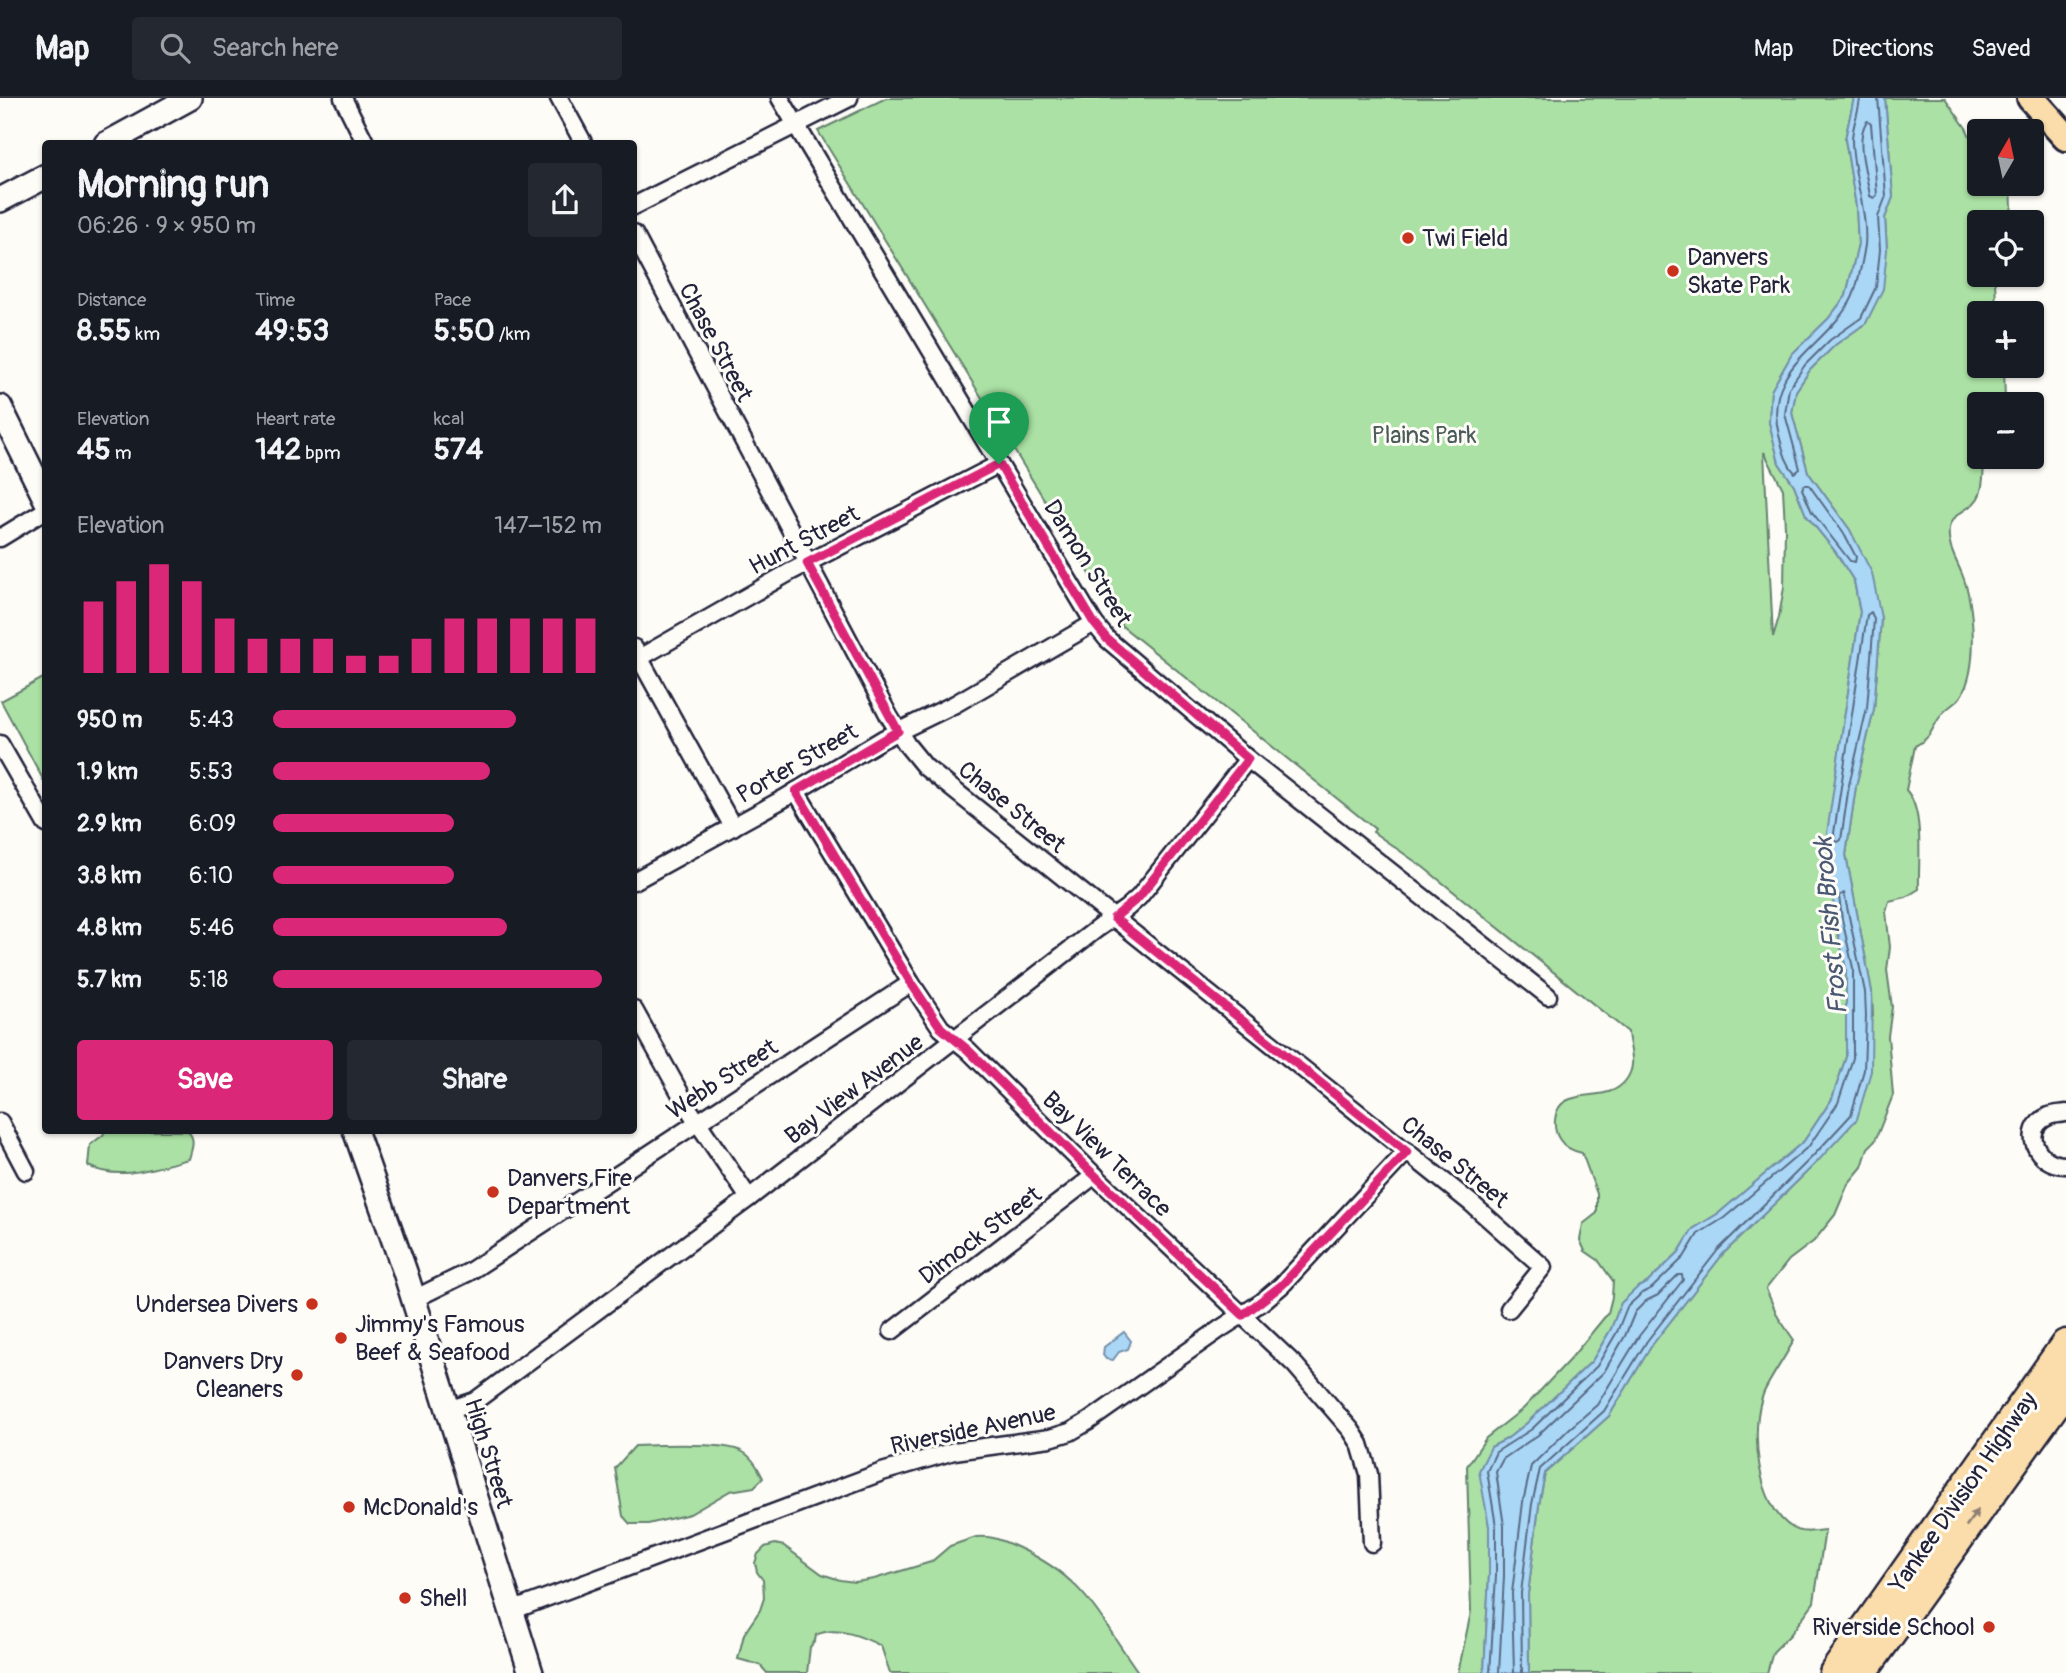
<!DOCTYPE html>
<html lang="en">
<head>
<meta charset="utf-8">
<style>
	:root { --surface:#171b24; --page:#242831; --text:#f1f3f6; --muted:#9ea1a6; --line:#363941; --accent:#db2777 }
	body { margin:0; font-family:Pangolin,sans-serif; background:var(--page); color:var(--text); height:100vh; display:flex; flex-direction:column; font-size:26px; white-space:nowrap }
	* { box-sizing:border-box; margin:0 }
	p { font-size:23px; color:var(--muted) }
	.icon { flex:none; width:38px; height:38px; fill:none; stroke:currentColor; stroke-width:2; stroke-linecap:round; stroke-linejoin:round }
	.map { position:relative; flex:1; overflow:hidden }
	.side { position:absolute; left:42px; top:42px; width:595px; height:994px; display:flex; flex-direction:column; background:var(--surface); border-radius:7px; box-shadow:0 2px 5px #0004 }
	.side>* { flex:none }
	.needle { width:46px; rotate:9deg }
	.buttons { position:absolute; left:1967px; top:21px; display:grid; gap:14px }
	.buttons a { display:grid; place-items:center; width:77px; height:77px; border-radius:7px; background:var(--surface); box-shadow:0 2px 5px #0004; font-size:35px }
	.pin { position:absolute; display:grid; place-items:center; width:60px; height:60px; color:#fff; margin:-72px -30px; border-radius:50% 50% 50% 0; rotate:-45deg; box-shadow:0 0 7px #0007 }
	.pin .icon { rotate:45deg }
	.round { display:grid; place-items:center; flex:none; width:74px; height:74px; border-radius:7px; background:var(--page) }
	.overview { display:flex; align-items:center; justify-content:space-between; height:119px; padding:0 35px }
	h1 { font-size:38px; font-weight:700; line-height:52px }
	.stats { display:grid; grid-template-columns:repeat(3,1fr); gap:10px; height:119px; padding:7px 35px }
	.stats div { display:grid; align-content:center }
	.stats b { font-size:30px; font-weight:700 }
	.stats small { font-size:19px; font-weight:400 }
	.stats p { font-size:19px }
	.chart { height:196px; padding:14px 35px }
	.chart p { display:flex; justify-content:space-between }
	.chart svg { width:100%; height:126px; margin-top:7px; stroke:var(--accent); stroke-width:6 }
	.button { display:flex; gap:14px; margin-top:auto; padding:14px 35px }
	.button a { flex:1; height:80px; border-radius:7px; background:var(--accent); color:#fff; font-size:28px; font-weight:700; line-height:80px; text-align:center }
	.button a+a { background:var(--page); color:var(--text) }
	ul { padding:0 35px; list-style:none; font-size:23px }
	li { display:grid; grid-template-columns:112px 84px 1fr; align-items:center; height:52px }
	li i { height:18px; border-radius:9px; background:var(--accent) }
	header { display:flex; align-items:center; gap:42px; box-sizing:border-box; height:98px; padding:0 35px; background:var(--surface); border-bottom:2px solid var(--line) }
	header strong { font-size:33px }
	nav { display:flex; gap:38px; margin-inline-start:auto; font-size:24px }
	.search { width:490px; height:63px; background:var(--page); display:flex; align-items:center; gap:18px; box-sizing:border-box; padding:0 24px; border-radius:7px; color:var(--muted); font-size:26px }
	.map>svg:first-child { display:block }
	.green { fill:#abe1a4; stroke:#668270; stroke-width:2; fill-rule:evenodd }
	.water { fill:#aad7f6; stroke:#748fab; stroke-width:2 }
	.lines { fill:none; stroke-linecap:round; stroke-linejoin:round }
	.shore { stroke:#586a86; stroke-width:2 }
	.street-casing { stroke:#22223b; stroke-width:21 }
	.secondary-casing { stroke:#22223b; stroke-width:28 }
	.primary-casing { stroke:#22223b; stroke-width:32 }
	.highway-casing { stroke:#22223b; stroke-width:35 }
	.street { stroke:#fdfcf7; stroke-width:16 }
	.secondary { stroke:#fdfcf7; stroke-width:23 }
	.primary { stroke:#fbddab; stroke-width:26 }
	.highway { stroke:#fbddab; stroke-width:30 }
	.oneway { fill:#8e8073 }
	.route-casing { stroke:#fff; stroke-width:14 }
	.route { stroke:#db2777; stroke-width:9 }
	.poi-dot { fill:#c8321e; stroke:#fdfcf7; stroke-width:2.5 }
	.labels { text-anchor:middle; stroke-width:6; stroke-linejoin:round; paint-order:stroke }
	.poi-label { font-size:24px; fill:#22223b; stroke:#fdfcf7; text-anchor:start }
	.street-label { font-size:24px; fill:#22223b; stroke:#fdfcf7 }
	.park-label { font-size:24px; fill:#4b5b5a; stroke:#fdfcf7 }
	.water-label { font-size:26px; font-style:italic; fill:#4b5873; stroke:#fdfcf7 }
</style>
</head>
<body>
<header>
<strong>Map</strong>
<div class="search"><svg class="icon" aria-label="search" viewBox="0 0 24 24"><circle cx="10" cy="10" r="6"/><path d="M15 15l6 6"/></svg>Search here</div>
<nav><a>Map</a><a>Directions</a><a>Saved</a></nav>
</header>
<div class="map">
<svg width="2066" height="1575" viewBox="0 0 2066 1575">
	<rect width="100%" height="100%" fill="#fdfcf7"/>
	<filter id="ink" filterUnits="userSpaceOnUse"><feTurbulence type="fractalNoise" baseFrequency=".0143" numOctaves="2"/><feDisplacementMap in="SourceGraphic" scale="14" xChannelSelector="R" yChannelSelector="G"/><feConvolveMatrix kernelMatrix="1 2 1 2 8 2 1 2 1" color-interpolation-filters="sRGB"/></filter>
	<g filter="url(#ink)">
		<g class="green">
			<path d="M 886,0 L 1854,0 L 1845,41 L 1856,108 L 1858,146 L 1846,198 L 1828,221 L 1792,256 L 1771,293 L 1769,324 L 1779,365 L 1794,387 L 1806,417 L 1835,453 L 1854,483 L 1860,514 L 1834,689 L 1835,822 L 1846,870 L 1846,959 L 1832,1001 L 1804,1043 L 1719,1115 L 1693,1131 L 1679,1154 L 1647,1185 L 1638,1189 L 1621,1205 L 1611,1231 L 1592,1263 L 1527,1325 L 1507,1341 L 1491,1349 L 1486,1402 L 1489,1428 L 1489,1477 L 1484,1575 L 1458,1575 L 1471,1514 L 1467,1368 L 1486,1340 L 1524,1310 L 1572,1259 L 1608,1215 L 1612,1199 L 1613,1183 L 1598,1162 L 1585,1153 L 1580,1142 L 1583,1126 L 1597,1115 L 1597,1096 L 1582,1055 C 1573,1053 1565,1050 1560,1042 C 1552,1031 1553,1010 1566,1003 C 1586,993 1611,1002 1626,982 C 1638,966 1629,951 1628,934 L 1423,769 L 1373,734 L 1375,731 L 1122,528 L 818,33 ZM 1764,354 L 1783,391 L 1785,430 L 1784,489 L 1779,519 L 1773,539 Z"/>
			<path d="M 1885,0 L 1945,0 L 1966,30 L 1979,56 L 1979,86 L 1995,86 L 2011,90 L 2012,108 L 2008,124 L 1979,124 L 1979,177 L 1995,177 C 1994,192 2000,202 1988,215 L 1979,215 L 1979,268 L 2004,268 L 2005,303 L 2005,306 L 1979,306 L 1979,359 L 1985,359 C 1983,370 1984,386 1980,396 C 1975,412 1951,413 1949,431 C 1947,448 1956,461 1962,476 C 1974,505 1979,570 1961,598 C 1957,605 1947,609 1942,616 C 1930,631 1934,638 1915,648 L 1906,692 C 1925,712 1918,764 1919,791 L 1906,799 L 1889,803 L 1886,814 L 1890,849 L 1887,872 L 1892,909 L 1888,938 L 1893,997 L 1875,1043 L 1868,1050 L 1862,1069 L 1848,1086 L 1835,1117 L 1814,1143 L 1789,1162 L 1766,1191 L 1778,1219 L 1794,1242 C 1785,1260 1772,1277 1764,1294 C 1749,1329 1757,1410 1793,1430 C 1803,1436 1815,1433 1825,1432 L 1814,1504 L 1790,1537 L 1773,1554 L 1767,1575 L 1529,1575 L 1528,1496 L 1539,1407 L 1545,1375 L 1609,1318 L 1652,1247 L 1723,1156 L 1818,1063 L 1873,918 L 1872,894 L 1846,757 L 1856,688 L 1874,611 L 1881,520 L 1850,432 L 1808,374 L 1792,315 L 1796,293 L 1810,272 L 1835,247 L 1866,225 L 1887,152 L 1885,120 L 1893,99 Z"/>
			<path d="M 45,579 L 45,685 L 1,603 Z"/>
			<path d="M 105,1033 L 188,1033 C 196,1042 192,1050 189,1061 C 156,1069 121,1084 88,1068 L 90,1047 L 103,1037 Z"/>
			<path d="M 635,1348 C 656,1347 728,1344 743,1354 C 753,1360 758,1370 763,1380 L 754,1389 L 730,1393 L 690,1416 L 648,1426 L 630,1426 L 623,1418 L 615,1370 Z"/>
			<path d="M 976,1439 C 995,1438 1000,1442 1017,1449 C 1087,1481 1097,1517 1139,1575 L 890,1575 L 881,1548 C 863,1539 836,1527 816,1537 L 815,1543 L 810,1549 L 807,1575 L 767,1575 L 760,1567 L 738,1561 L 744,1536 L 760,1512 L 764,1500 L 763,1482 L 757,1474 L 755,1465 L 758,1456 L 765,1449 L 775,1446 L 784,1448 L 822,1476 L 840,1482 L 855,1484 L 874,1481 L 931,1464 L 950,1448 Z"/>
		</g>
		<g class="water">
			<path d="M 1854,0 L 1885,0 L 1893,99 L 1885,120 L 1887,152 L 1883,191 L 1866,225 L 1835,247 L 1810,272 L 1796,293 L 1792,315 L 1808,374 L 1850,432 L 1872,475 L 1881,520 L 1874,611 L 1856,688 L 1846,757 L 1872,894 L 1871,973 L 1857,1021 L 1818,1063 L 1723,1156 L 1652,1247 L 1609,1318 L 1545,1375 L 1539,1407 L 1528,1496 L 1529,1575 L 1484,1575 L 1489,1477 L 1489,1428 L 1479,1373 L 1491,1349 L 1507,1341 L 1527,1325 L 1592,1263 L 1611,1231 L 1621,1205 L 1638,1189 L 1647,1185 L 1679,1154 L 1693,1131 L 1719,1115 L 1804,1043 L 1832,1001 L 1846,959 L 1846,870 L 1835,822 L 1827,735 L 1860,514 L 1854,483 L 1835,453 L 1806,417 L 1794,387 L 1779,365 L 1769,324 L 1771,293 L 1792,256 L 1828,221 L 1846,198 L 1858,146 L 1856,108 L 1845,41 Z"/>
			<path d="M 1124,1234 L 1131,1243 L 1128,1251 L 1119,1254 L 1113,1262 L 1106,1261 L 1103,1257 L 1104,1249 Z"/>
		</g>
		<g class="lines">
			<g class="shore">
				<path d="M 1860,0 C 1859,14 1852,28 1852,42 C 1852,76 1868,112 1865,147 C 1863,160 1857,193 1850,204 C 1822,251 1762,270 1779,337 C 1783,351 1785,364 1795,375 L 1800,371 L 1785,316 L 1789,290 L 1805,267 L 1830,242 L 1861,220 L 1876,189 L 1880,152 L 1878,119 L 1886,98 L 1878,0"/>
				<path d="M 1867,23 L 1871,26 L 1877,97 L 1874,100 L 1870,98 C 1867,76 1854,41 1867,23 Z"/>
				<path d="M 1804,387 L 1809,387 L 1844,436 L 1856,459 L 1855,464 L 1850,463 L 1812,414 L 1802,391 Z"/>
				<path d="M 1871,514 L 1874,521 L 1867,610 L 1849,687 L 1841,742 L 1838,744 L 1835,742 L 1834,735 L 1867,517 Z"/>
				<path d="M 1490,1575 L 1496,1478 L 1496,1428 L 1487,1373 L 1496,1354 L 1532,1331 L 1597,1268 L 1617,1234 L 1627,1209 L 1642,1195 L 1652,1190 L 1684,1159 L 1698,1136 L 1724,1120 L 1809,1048 L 1838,1005 L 1853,960 L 1853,870 L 1842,821 L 1839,798 L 1844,795 L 1865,894 L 1866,918 L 1864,972 L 1851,1017 L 1813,1058 L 1718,1152 L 1647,1243 L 1604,1313 L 1540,1371 L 1532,1406 L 1521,1495 L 1522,1575"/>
				<path d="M 1499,1575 L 1504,1478 L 1504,1428 L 1496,1374 L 1503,1361 L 1538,1337 L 1604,1274 L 1625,1238 L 1635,1214 L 1646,1203 L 1658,1197 L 1678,1177 L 1682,1177 L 1683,1182 L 1639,1238 L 1597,1307 L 1570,1330 L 1531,1368 L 1523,1404 L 1512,1495 L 1514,1575"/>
			</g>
			<g class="street-casing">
				<g id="street">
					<path d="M 343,0 L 366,46"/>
					<path d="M 559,0 L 584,46"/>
					<path d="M 780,0 L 1094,525 L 1107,541 L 1248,661 L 1548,898"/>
					<path d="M 634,108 L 849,0"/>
					<path d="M 634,136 L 889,618 L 907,647 L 925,669 L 1471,1105 L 1543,1169 L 1509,1211"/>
					<path d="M 0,440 L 46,412"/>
					<path d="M 634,550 L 733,729"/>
					<path d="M 634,563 L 790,474 L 999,366"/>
					<path d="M 0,646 L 46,726"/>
					<path d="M 796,693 L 911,885 L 941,930 L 968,952 L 1088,1071 L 1295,1267 L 1351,1332 L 1360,1346 L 1369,1376 L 1372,1445"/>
					<path d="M 634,783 L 783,701 L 883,641 L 955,606 L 1094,525"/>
					<path d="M 634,912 L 690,1013 L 749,1100"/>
					<path d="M 2066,1015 C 2061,1016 2054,1016 2049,1018 C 2019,1031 2037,1068 2066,1067"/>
					<path d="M 0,1024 L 26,1073"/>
					<path d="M 414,1201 L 469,1174 L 911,885"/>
					<path d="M 892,1233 L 1095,1077"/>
					<path d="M 448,1312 L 475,1303 L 749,1100 L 1098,830 L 1127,810 L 1139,799 L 1248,661"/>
					<path d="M 511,1513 L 882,1374 L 954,1353 L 1050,1340 L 1070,1334 L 1089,1323 L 1220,1231 L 1262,1204 L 1282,1187 L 1407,1053"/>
				</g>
			</g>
			<g class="secondary-casing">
				<g id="secondary">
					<path d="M 106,46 L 190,0"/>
					<path d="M 0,102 L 46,78"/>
					<path d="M 0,309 L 46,402"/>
					<path d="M 355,1032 L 405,1174 L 531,1575"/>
				</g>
			</g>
			<g class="primary-casing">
				<path id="primary" d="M 2031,0 L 2066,39"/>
			</g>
			<g class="highway-casing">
				<g id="highway">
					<path d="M 1835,1575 L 2066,1247"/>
					<path d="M 1861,1575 L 2066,1290"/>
				</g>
			</g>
			<use href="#street" class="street"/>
			<use href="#secondary" class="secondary"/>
			<use href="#primary" class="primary"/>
			<use href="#highway" class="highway"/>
		</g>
		<defs><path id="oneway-solid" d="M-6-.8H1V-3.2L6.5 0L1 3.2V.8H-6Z" transform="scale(1.75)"/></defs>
		<use class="oneway" href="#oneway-solid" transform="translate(1972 1420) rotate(-54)"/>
	</g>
	<g class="lines" filter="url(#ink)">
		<g class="route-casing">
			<path id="route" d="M 999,366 L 1094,525 L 1107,541 L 1248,661 L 1139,799 L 1114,820 L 1407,1054 L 1282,1187 L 1243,1217 L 1088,1071 L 968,952 L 941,930 L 911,885 L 796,693 L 898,633 L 807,465 Z"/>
		</g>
		<use href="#route" class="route"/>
	</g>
	<g class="poi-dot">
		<circle cx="1408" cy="140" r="7"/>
		<circle cx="1673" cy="173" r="7"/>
		<circle cx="493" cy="1094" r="7"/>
		<circle cx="312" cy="1206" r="7"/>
		<circle cx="341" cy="1240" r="7"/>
		<circle cx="297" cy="1277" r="7"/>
		<circle cx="349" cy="1409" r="7"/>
		<circle cx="405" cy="1500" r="7"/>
		<circle cx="1989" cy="1529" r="7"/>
	</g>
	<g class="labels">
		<g class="poi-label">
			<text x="1422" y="148">Twi Field</text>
			<text x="1687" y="167">Danvers<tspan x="1687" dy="28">Skate Park</tspan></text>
			<text x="507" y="1088">Danvers Fire<tspan x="507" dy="28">Department</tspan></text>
			<text x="298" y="1214" text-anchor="end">Undersea Divers</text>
			<text x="355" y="1234">Jimmy's Famous<tspan x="355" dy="28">Beef &amp; Seafood</tspan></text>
			<text x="283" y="1271" text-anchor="end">Danvers Dry<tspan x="283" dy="28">Cleaners</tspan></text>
			<text x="363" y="1417">McDonald's</text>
			<text x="419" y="1508">Shell</text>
			<text x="1975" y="1537" text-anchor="end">Riverside School</text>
		</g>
		<g class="street-label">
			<text transform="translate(716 244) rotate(62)" y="8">Chase Street</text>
			<text transform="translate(804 442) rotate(-28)" y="8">Hunt Street</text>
			<text transform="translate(1088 465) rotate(58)" y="8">Damon Street</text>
			<text transform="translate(797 665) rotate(-30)" y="8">Porter Street</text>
			<text transform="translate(1012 709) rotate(39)" y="8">Chase Street</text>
			<text transform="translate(722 981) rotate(-33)" y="8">Webb Street</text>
			<text transform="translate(854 991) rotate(-37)" y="8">Bay View Avenue</text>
			<text transform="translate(1107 1056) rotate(44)" y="8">Bay View Terrace</text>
			<text transform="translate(1455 1064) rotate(39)" y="8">Chase Street</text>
			<text transform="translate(980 1137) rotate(-37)" y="8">Dimock Street</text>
			<text transform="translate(973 1331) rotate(-12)" y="8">Riverside Avenue</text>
			<text transform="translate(489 1355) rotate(73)" y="8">High Street</text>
			<text transform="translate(1963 1394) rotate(-55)" y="8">Yankee Division Highway</text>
		</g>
		<g class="park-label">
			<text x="1424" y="345">Plains Park</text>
		</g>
		<g class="water-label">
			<text transform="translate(1830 828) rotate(-95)" y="9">Frost Fish Brook</text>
		</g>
	</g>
</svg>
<div class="buttons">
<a><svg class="needle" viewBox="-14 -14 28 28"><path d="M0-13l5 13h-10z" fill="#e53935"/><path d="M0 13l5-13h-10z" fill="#9ea1a6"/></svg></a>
<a><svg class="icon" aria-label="locate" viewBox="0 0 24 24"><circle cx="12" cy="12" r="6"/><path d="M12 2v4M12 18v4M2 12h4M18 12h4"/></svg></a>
<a>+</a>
<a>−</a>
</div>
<div class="pin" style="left:999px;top:366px;background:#1e9e55"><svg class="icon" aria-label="arrive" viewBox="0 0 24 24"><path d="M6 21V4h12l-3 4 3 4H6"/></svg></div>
<section class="side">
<div class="overview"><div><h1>Morning run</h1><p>06:26 · 9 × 950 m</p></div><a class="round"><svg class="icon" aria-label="share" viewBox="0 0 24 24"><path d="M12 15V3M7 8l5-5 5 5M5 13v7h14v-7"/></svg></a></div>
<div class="stats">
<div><p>Distance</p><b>8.55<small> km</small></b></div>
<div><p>Time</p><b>49:53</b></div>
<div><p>Pace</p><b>5:50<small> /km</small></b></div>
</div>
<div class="stats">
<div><p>Elevation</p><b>45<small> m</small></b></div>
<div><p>Heart rate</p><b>142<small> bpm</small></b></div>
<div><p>kcal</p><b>574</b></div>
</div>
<div class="chart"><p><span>Elevation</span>147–152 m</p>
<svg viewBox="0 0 160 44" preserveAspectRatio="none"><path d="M5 44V19M15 44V12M25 44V6M35 44V12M45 44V25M55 44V32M65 44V32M75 44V32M85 44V38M95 44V38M105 44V32M115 44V25M125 44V25M135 44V25M145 44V25M155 44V25"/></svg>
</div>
<ul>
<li><b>950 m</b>5:43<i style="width:74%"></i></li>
<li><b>1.9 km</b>5:53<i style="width:66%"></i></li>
<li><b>2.9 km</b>6:09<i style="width:55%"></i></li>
<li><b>3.8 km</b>6:10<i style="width:55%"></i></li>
<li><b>4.8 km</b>5:46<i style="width:71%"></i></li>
<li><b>5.7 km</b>5:18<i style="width:100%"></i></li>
</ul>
<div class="button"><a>Save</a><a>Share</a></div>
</section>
</div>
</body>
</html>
